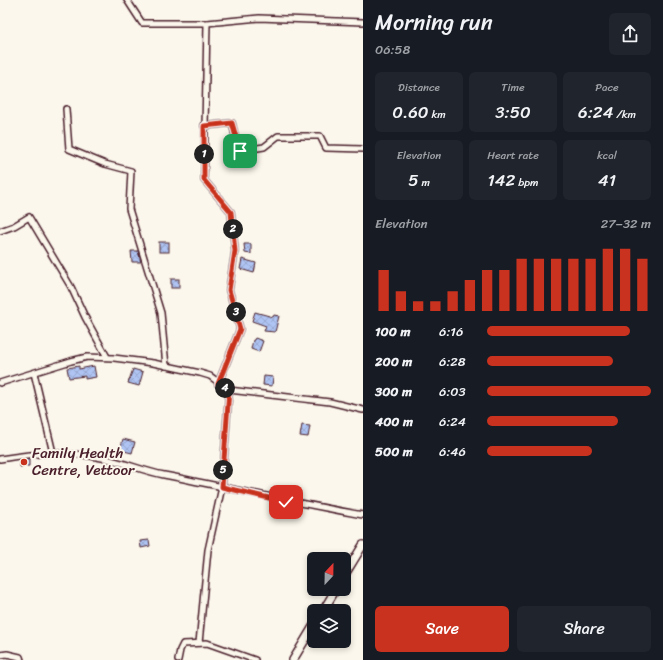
<!DOCTYPE html>
<html lang="en">
<head>
<meta charset="utf-8">
<style>
	:root { --surface:#171b24; --page:#20242c; --text:#f1f3f6; --muted:#9ea1a6; --accent:#c8321e }
	body { margin:0; font-family:Sriracha,sans-serif; background:var(--page); color:var(--text); height:100vh; display:flex; flex-direction:column; font-size:15px; white-space:nowrap }
	* { box-sizing:border-box; margin:0 }
	p { font-size:13px; color:var(--muted) }
	.icon { flex:none; width:22px; height:22px; fill:none; stroke:currentColor; stroke-width:2; stroke-linecap:round; stroke-linejoin:round }
	.map { position:relative; flex:1; overflow:hidden }
	.sheet { display:flex; flex-direction:column; background:var(--surface); width:300px }
	.sheet>* { flex:none }
	.needle { width:26px; rotate:22deg }
	.tools { position:absolute; left:307px; top:552px; display:grid; gap:8px }
	.tools a { display:grid; place-items:center; width:44px; height:44px; border-radius:6px; background:var(--surface); box-shadow:0 2px 6px #0003; font-size:20px }
	.pin { position:absolute; display:grid; place-items:center; width:34px; height:34px; color:#fff; margin:-17px; border-radius:8px; box-shadow:0 2px 6px #0006 }
	.km { position:absolute; width:20px; height:20px; margin:-10px; border-radius:50%; background:#222; color:#fff; font-size:11px; line-height:20px; text-align:center }
	.round { display:grid; place-items:center; flex:none; width:42px; height:42px; border-radius:6px; background:var(--page) }
	.head { display:flex; align-items:center; justify-content:space-between; height:68px; padding:0 12px }
	h1 { font-size:22px; font-weight:600; line-height:30px }
	.metrics { display:grid; grid-template-columns:repeat(3,1fr); gap:6px; height:68px; padding:4px 12px }
	.metrics div { display:grid; align-content:center; border-radius:6px; background:var(--page); text-align:center }
	.metrics b { font-size:17px; font-weight:600 }
	.metrics small { font-size:11px; font-weight:400 }
	.metrics p { font-size:11px }
	.chart { height:112px; padding:8px 12px }
	.chart p { display:flex; justify-content:space-between }
	.chart svg { width:100%; height:72px; margin-top:4px; stroke:var(--accent); stroke-width:6 }
	.cta { display:flex; gap:8px; margin-top:auto; padding:8px 12px }
	.cta a { flex:1; height:46px; border-radius:6px; background:var(--accent); color:#fff; font-size:16px; font-weight:600; line-height:46px; text-align:center }
	.cta a+a { background:var(--page); color:var(--text) }
	ul { padding:0 12px; list-style:none; font-size:13px }
	li { display:grid; grid-template-columns:64px 48px 1fr; align-items:center; height:30px }
	li i { height:10px; border-radius:5px; background:var(--accent) }
	main { display:flex; flex:1; min-height:0 }
	.map>svg:first-child { display:block }
	.building { fill:url(#building-cross-hatch); stroke:#4a1f2b }
	.lines { fill:none; stroke-linecap:round; stroke-linejoin:round }
	.street-casing { stroke:#4a1f2b; stroke-width:8 }
	.secondary-casing { stroke:#4a1f2b; stroke-width:10 }
	.street { stroke:#fbf7ec; stroke-width:5 }
	.secondary { stroke:#fbf7ec; stroke-width:7 }
	.route-casing { stroke:#fff; stroke-width:8 }
	.route { stroke:#c8321e; stroke-width:5 }
	.poi-dot { fill:#c8321e; stroke:#fbf7ec; stroke-width:1.5 }
	.labels { text-anchor:middle; stroke-width:4; stroke-linejoin:round; paint-order:stroke }
	.poi-label { font-size:15px; fill:#4a1f2b; stroke:#fbf7ec; text-anchor:start }
</style>
</head>
<body>
<main>
<div class="map">
<svg width="363" height="660" viewBox="0 0 363 660">
	<defs>
		<pattern id="building-cross-hatch" width="8" height="8" patternUnits="userSpaceOnUse"><rect width="8" height="8" fill="#afc4f3"/><path d="M0 0l8 8M0 8l8-8" fill="none" stroke="#98a8d0"/></pattern>
	</defs>
	<rect width="100%" height="100%" fill="#fbf7ec"/>
	<filter id="ink" filterUnits="userSpaceOnUse"><feTurbulence type="fractalNoise" baseFrequency=".025" numOctaves="2"/><feDisplacementMap in="SourceGraphic" scale="8" xChannelSelector="R" yChannelSelector="G"/><feConvolveMatrix kernelMatrix="1 2 1 2 8 2 1 2 1" color-interpolation-filters="sRGB"/></filter>
	<g filter="url(#ink)">
		<g class="building">
			<rect x="159" y="242" width="10" height="10"/>
			<path d="M 244,244 L 251,244 L 251,254 L 245,253 Z"/>
			<path d="M 131,251 L 138,251 L 141,262 L 132,262 Z"/>
			<path d="M 242,259 L 256,263 L 254,273 L 240,269 Z"/>
			<rect x="171" y="279" width="8" height="9"/>
			<path d="M 255,312 L 273,317 L 274,315 L 279,316 L 275,332 L 264,331 L 266,326 L 252,321 Z"/>
			<path d="M 255,338 L 263,341 L 259,352 L 251,349 L 253,340 L 254,340 Z"/>
			<path d="M 79,366 L 79,369 L 94,366 L 96,377 L 85,379 L 85,376 L 69,378 L 67,368 Z"/>
			<path d="M 133,369 L 143,372 L 139,386 L 128,383 Z"/>
			<path d="M 264,376 L 273,377 L 272,386 L 263,385 Z"/>
			<path d="M 302,425 L 310,426 L 308,437 L 300,436 Z"/>
			<path d="M 123,439 L 135,442 L 132,453 L 120,450 Z"/>
			<path d="M 29,459 L 29,466 L 20,467 L 20,460 Z"/>
			<path d="M 149,540 L 150,546 L 141,548 L 140,541 Z"/>
		</g>
		<g class="lines">
			<g class="street-casing">
				<g id="street">
					<path d="M 127,0 L 142,23 L 207,23 L 259,18 L 363,22"/>
					<path d="M 207,23 L 204,180 L 231,212 L 235,251 L 229,290 L 240,329 L 218,384"/>
					<path d="M 66,109 L 69,149 L 105,164 L 131,171 L 129,209 L 161,313 L 166,366"/>
					<path d="M 204,126 L 232,123 L 239,151 L 264,147 L 278,136 L 320,136 L 326,148 L 363,149"/>
					<path d="M 0,231 L 14,226 L 29,217 L 71,287 L 85,317 L 107,357"/>
					<path d="M 34,373 L 53,453"/>
					<path d="M 0,383 L 71,361 L 87,357 L 114,358 L 153,363 L 200,373 L 210,376 L 229,390 L 330,402 L 363,410"/>
					<path d="M 0,459 C 35,453 67,451 102,458 C 123,462 143,471 164,475 C 230,488 296,503 363,515"/>
					<path d="M 199,643 L 208,550 L 222,487 L 229,390"/>
					<path d="M 0,655 L 7,654 L 20,657 L 21,660"/>
					<path d="M 178,660 L 180,650 L 183,644 L 207,643 L 255,660"/>
				</g>
			</g>
			<g class="secondary-casing">
				<g id="secondary">
					<path d="M 344,576 L 363,545"/>
					<path d="M 323,611 L 336,589"/>
					<path d="M 293,660 L 314,625"/>
				</g>
			</g>
			<use href="#street" class="street"/>
			<use href="#secondary" class="secondary"/>
		</g>
	</g>
	<g class="lines" filter="url(#ink)">
		<g class="route-casing">
			<path id="route" d="M 240,151 L 232,123 L 204,126 L 204,180 L 231,212 L 235,251 L 229,290 L 240,329 L 218,384 L 229,390 L 222,487 L 286,502"/>
		</g>
		<use href="#route" class="route"/>
	</g>
	<circle class="poi-dot" cx="24" cy="462" r="4"/>
	<g class="labels">
		<g class="poi-label">
			<text x="32" y="458">Family Health<tspan x="32" dy="17">Centre, Vettoor</tspan></text>
		</g>
	</g>
</svg>
<div class="tools">
<a><svg class="needle" viewBox="-14 -14 28 28"><path d="M0-13l5 13h-10z" fill="#e53935"/><path d="M0 13l5-13h-10z" fill="#9ea1a6"/></svg></a>
<a><svg class="icon" aria-label="layers" viewBox="0 0 24 24"><path d="M12 4l9 5-9 5-9-5zM3 14l9 5 9-5"/></svg></a>
</div>
<div class="pin" style="left:240px;top:151px;background:#1e9e55"><svg class="icon" aria-label="arrive" viewBox="0 0 24 24"><path d="M6 21V4h12l-3 4 3 4H6"/></svg></div>
<div class="pin" style="left:286px;top:502px;background:#d93025"><svg class="icon" aria-label="check" viewBox="0 0 24 24"><path d="M5 12l5 5 9-10"/></svg></div>
<b class="km" style="left:204px;top:154px">1</b>
<b class="km" style="left:233px;top:229px">2</b>
<b class="km" style="left:236px;top:312px">3</b>
<b class="km" style="left:225px;top:388px">4</b>
<b class="km" style="left:223px;top:470px">5</b>
</div>
<section class="sheet">
<div class="head"><div><h1>Morning run</h1><p>06:58</p></div><a class="round"><svg class="icon" aria-label="share" viewBox="0 0 24 24"><path d="M12 15V3M7 8l5-5 5 5M5 13v7h14v-7"/></svg></a></div>
<div class="metrics">
<div><p>Distance</p><b>0.60<small> km</small></b></div>
<div><p>Time</p><b>3:50</b></div>
<div><p>Pace</p><b>6:24<small> /km</small></b></div>
</div>
<div class="metrics">
<div><p>Elevation</p><b>5<small> m</small></b></div>
<div><p>Heart rate</p><b>142<small> bpm</small></b></div>
<div><p>kcal</p><b>41</b></div>
</div>
<div class="chart"><p><span>Elevation</span>27–32 m</p>
<svg viewBox="0 0 160 44" preserveAspectRatio="none"><path d="M5 44V19M15 44V32M25 44V38M35 44V38M45 44V32M55 44V25M65 44V19M75 44V19M85 44V12M95 44V12M105 44V12M115 44V12M125 44V12M135 44V6M145 44V6M155 44V12"/></svg>
</div>
<ul>
<li><b>100 m</b>6:16<i style="width:87%"></i></li>
<li><b>200 m</b>6:28<i style="width:77%"></i></li>
<li><b>300 m</b>6:03<i style="width:100%"></i></li>
<li><b>400 m</b>6:24<i style="width:80%"></i></li>
<li><b>500 m</b>6:46<i style="width:64%"></i></li>
</ul>
<div class="cta"><a>Save</a><a>Share</a></div>
</section>
</main>
</body>
</html>
